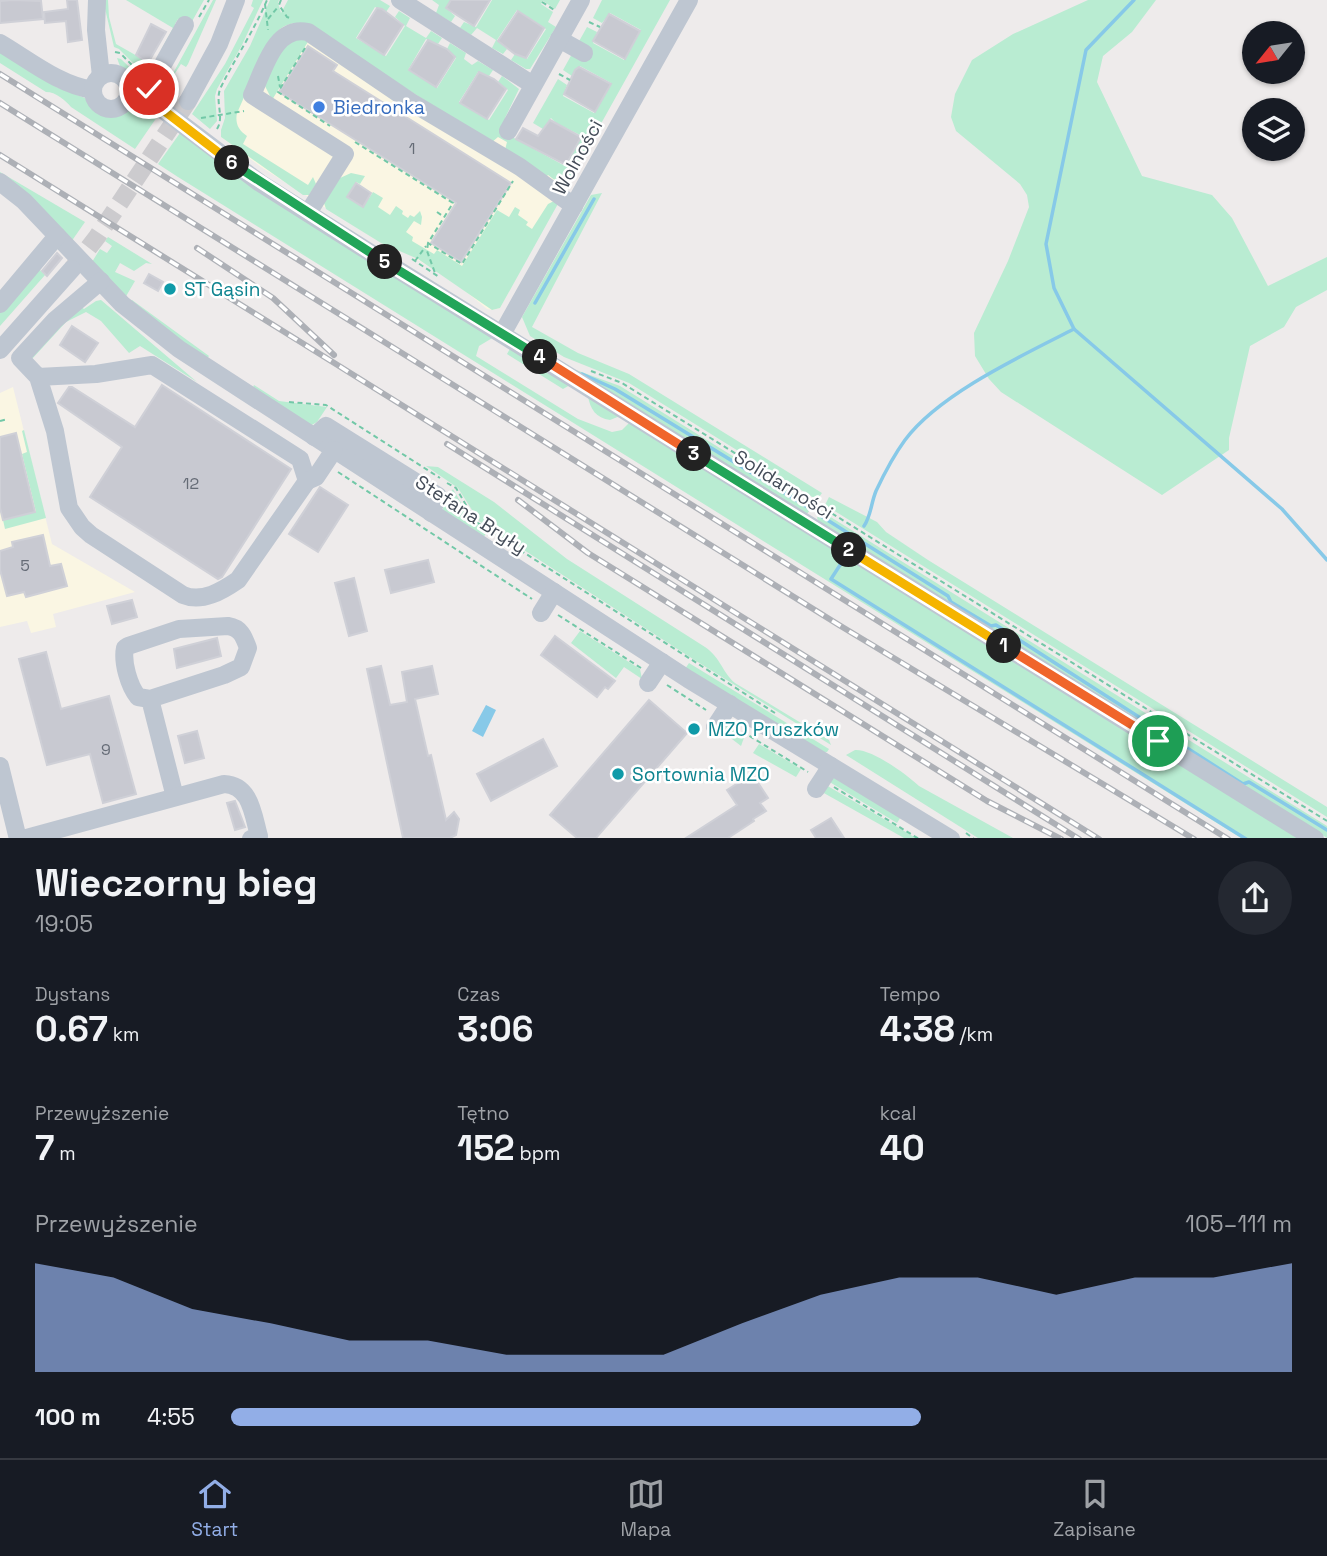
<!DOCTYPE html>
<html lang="pl">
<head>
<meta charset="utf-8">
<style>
	:root { --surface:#171b24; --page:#242831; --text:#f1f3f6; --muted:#9ea1a6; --line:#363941; --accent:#92aee7 }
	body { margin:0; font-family:"Space Grotesk",sans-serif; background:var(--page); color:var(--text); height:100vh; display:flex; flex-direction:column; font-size:26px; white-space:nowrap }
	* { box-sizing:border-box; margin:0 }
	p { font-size:23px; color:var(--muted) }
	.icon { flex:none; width:38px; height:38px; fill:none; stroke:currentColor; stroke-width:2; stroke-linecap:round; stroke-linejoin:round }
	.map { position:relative; height:838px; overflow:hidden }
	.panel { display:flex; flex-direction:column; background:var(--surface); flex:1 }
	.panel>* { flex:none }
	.needle { width:46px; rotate:240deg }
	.fabs { position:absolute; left:1242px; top:21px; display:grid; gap:14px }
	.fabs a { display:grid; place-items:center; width:63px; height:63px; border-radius:50%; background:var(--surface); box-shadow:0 2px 5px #0004; font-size:35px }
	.pin { position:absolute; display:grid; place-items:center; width:60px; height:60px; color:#fff; margin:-30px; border:4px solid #fff; border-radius:50%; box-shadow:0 2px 7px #0007 }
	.km { position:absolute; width:35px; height:35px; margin:-18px; border-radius:50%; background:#222; color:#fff; font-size:19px; line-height:35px; text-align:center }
	.round { display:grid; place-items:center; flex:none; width:74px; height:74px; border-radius:37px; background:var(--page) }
	.summary { display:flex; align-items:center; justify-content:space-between; height:119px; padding:0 35px }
	h1 { font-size:38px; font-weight:700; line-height:52px }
	.figures { display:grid; grid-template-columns:repeat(3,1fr); gap:10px; height:119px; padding:7px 35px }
	.figures div { display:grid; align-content:center }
	.figures b { font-size:35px; font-weight:700 }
	.figures small { font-size:19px; font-weight:400 }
	.figures p { font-size:19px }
	.chart { height:196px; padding:14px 35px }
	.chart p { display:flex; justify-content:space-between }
	.chart svg { width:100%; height:126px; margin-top:7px; fill:var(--accent); opacity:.7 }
	ul { padding:0 35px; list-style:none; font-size:23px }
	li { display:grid; grid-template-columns:112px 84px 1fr; align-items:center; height:52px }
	li i { height:18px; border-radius:9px; background:var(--accent) }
	.menu { display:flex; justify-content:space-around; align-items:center; height:98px; border-top:2px solid var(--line); background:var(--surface); font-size:19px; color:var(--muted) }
	.menu a { display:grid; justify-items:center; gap:4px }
	.menu .on { color:var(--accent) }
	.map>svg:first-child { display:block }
	.commercial { fill:#faf6e3 }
	.green { fill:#b9ecd2 }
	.water { fill:#87c9e8 }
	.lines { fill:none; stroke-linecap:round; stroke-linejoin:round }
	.stream { stroke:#87c9e8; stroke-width:3.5 }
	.building { fill:#c8c9d1; stroke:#cfd0d7; stroke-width:2 }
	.minor-tunnel { stroke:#cccbce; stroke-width:18; stroke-dasharray:18 9; stroke-linecap:butt }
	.path { stroke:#72c8a7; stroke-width:2; stroke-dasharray:5 3.5; stroke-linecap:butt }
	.minor { stroke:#bec6d1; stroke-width:18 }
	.rail-casing { stroke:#adb0b6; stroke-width:6 }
	.rail { stroke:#fff; stroke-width:3.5; stroke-dasharray:10; stroke-linecap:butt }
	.split-1-casing { stroke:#fff; stroke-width:14 }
	.split-2-casing { stroke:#fff; stroke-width:14 }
	.split-3-casing { stroke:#fff; stroke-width:14 }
	.split-4-casing { stroke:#fff; stroke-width:14 }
	.split-5-casing { stroke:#fff; stroke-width:14 }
	.split-6-casing { stroke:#fff; stroke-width:14 }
	.split-7-casing { stroke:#fff; stroke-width:14 }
	.split-1 { stroke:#f0652b; stroke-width:9 }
	.split-2 { stroke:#f5b400; stroke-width:9 }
	.split-3 { stroke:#22a559; stroke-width:9 }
	.split-4 { stroke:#f0652b; stroke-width:9 }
	.split-5 { stroke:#22a559; stroke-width:9 }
	.split-6 { stroke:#22a559; stroke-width:9 }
	.split-7 { stroke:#f5b400; stroke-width:9 }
	.shop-dot { fill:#3f7fe0; stroke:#fff; stroke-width:2.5 }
	.culture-dot { fill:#0f9aa8; stroke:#fff; stroke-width:2.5 }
	.labels { text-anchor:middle; stroke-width:5; stroke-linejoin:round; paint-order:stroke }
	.number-label { font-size:16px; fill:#656b76 }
	.shop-label { font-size:19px; fill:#366cbe; stroke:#fff; text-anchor:start }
	.street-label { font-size:19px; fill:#444c58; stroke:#fff }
	.culture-label { font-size:19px; fill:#0d838f; stroke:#fff; text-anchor:start }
</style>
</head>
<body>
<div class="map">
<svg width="1327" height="839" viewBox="0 0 1327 839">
	<rect width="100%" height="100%" fill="#eeebeb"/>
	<g class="commercial">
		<path d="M 286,4 L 569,181 L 500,308 L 492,310 L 487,309 L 453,281 L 410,255 L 381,243 L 261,167 L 221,137 Z"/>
		<path d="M 13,387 L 52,544 L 135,592 L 53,614 L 56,627 L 31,633 L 27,621 L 0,627 L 0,393 Z"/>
	</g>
	<g class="green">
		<path d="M 103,0 L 108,0 L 109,17 L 116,44 L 153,65 L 146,76 L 119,49 L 114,47 Z"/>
		<path d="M 126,0 L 204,0 L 190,25 L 178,19 L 175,24 L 177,30 L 161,50 L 173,28 Z"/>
		<path d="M 213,0 L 216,0 L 188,64 L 186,67 L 181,64 L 164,90 Z"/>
		<path d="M 253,0 L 263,0 L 242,45 L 217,89 L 215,96 L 217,121 L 210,129 L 192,114 L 225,64 L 254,8 L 251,6 Z"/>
		<path d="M 270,0 L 279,0 L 278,3 L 281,13 L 288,0 L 380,0 L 390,6 L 386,12 L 375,7 L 356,38 L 386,56 L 405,26 L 395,17 L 399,11 L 410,18 L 406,26 L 426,38 L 431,31 L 442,38 L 438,44 L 426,39 L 408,70 L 418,76 L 420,74 L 437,88 L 456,58 L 447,49 L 450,43 L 466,53 L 464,59 L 472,65 L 478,61 L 493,70 L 489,76 L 478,72 L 459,102 L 489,120 L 508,90 L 498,82 L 502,76 L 519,89 L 505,118 L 508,120 L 512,137 L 518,140 L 536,143 L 534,149 L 565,166 L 582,136 L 556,123 L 551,118 L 543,129 L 533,123 L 558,79 L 567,85 L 563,96 L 594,113 L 611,83 L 580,66 L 572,76 L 563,70 L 587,27 L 597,32 L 593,43 L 624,60 L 633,40 L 635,41 L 641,30 L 610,13 L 602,23 L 593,18 L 602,0 L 670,0 L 569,181 L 570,182 L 564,193 L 554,186 L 556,181 L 548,175 L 544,179 L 505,150 L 507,142 L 498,137 L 491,143 L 306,24 C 297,22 288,23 280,29 C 266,41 246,94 237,113 C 235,123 238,130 247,136 L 243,144 L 308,185 L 313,177 L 316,184 L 309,195 L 303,195 L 221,137 L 221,130 L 225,118 L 224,91 L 250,46 Z"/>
		<path d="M 432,0 L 453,0 L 446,8 L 455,16 L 451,22 L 436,13 L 439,5 Z"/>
		<path d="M 492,0 L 560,0 L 555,9 L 543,1 L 541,4 L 553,12 L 548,22 L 556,27 L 530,69 L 526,69 L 511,60 L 515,54 L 527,59 L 546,29 L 517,10 L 497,40 L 507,49 L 503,54 L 492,48 L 496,40 L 477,28 L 471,35 L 460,28 L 464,22 L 476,27 Z"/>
		<path d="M 1088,0 L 1156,0 L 1132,32 L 1103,56 L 1097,82 L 1142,176 L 1212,195 L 1232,218 L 1268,286 L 1327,257 L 1327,290 L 1296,307 L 1284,327 L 1250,346 L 1229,438 L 1229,450 L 1162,495 L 1001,392 L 989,379 L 975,356 L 974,333 L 1008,261 L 1029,207 L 1027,195 L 1020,184 L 956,131 L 951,117 L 955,94 L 972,60 L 1013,34 Z"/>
		<path d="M 289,39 L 309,40 L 272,100 L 264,84 L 266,75 Z"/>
		<path d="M 0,52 L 56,87 L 85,98 L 102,113 L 119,113 L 133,106 L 139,106 L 157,117 L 135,149 L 71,107 C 65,100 56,92 46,92 L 0,63 Z"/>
		<path d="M 117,58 L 121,59 L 144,81 L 134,83 L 121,69 Z"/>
		<path d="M 180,133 L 494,337 L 479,346 L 476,356 L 578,419 L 612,432 L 622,430 L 630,422 L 1301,838 L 1241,838 L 178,177 L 158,164 Z"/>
		<path d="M 0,172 L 85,222 L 71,242 L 0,174 Z"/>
		<path d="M 351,173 L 365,176 L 360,184 L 356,182 L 347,197 L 363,207 L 373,192 L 383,198 L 378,207 L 390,215 L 396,206 L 403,211 L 402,214 L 408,218 L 410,215 L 414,217 L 420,211 L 422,217 L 421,225 L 414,221 L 406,232 L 413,237 L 412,241 L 434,254 L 437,250 L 462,266 L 497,210 L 509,217 L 515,207 L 520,210 L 518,215 L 528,222 L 526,225 L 532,229 L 548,204 L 554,201 L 559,202 L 500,308 L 492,310 L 418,259 L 381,243 L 326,209 L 324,203 L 340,178 Z"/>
		<path d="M 602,193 L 532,327 L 578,353 L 629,374 L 822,493 L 817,500 L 629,383 L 564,357 L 530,336 L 522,317 L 591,195 Z"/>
		<path d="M 108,237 L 152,264 L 146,263 L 134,271 L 120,263 L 115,272 L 135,281 L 125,298 L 92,262 L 100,249 L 107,253 L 112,246 L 105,241 Z"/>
		<path d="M 38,268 L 45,275 L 0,326 L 0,312 Z"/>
		<path d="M 101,300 L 197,382 L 140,346 L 129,353 L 101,321 L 86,312 L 66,322 L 32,359 L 32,355 L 80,306 L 84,309 L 96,301 Z"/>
		<path d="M 132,300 L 209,356 L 206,360 L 129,302 Z"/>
		<path d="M 511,347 L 570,385 L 563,389 L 507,354 Z"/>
		<path d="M 565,366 L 620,386 L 813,506 L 807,514 Z"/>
		<path d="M 254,385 L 279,401 L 327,407 L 317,422 L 310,426 L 252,390 Z"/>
		<path d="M 588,396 L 620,416 L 610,420 C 596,418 590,409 588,396 Z"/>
		<path d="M 24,430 L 46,518 L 5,529 L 3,520 L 36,512 L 22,454 L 27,452 L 22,431 Z"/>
		<path d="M 426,466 L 438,467 L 494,502 L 567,559 L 705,647 C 721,658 722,672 735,683 L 829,740 L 831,745 L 693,659 L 479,521 L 458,488 Z"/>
		<path d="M 453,489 L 471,520 L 487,532 L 483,538 L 443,514 L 443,504 Z"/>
		<path d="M 829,497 L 877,522 L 886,532 L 928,560 L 1327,807 L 1327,817 L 825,505 Z"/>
		<path d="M 821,511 L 1327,826 L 1327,838 L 820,525 L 817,518 Z"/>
		<path d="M 580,631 L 640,669 L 642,679 L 624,667 L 616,678 L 571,643 Z"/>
		<path d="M 689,663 L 829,749 L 827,752 L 819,752 L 685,669 Z"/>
		<path d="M 724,722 L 745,735 L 741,746 L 719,729 Z"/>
		<path d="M 759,744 L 801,769 L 796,777 L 753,753 Z"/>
		<path d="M 855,750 C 872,749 906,774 919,786 L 1013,838 L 978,838 L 846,755 Z"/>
		<path d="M 834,777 L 902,815 L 897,823 L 828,781 Z"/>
		<path d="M 826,785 L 916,838 L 904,838 L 822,792 Z"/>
	</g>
	<path class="water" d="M 486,705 L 496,710 L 483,737 L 472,731 Z"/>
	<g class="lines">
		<g class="stream">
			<path d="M 1134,0 L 1086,50 L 1046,244 L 1054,288 L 1074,329 L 1282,509 L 1327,560"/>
			<path d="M 535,303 L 594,199"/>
			<path d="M 582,374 L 615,389 L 809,508"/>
			<path d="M 821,516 L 948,596 L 951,602 L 991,626 L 996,625 L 1243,784 L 1249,782 L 1327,830"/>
			<path d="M 864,526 C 871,516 871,503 876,491 C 884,474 894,455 905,440 C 939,394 1023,355 1074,329"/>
			<path d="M 842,562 L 831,579 L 1246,839"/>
		</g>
	</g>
	<g class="building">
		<path d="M 13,0 L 41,1 L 43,19 L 0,23 L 0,1 Z"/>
		<path d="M 67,0 L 77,0 L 82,40 L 68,42 L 66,21 L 45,23 L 44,12 L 68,9 Z"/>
		<path d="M 451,0 L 490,0 L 474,26 L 446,8 Z"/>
		<path d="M 377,8 L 382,9 L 403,25 L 384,55 L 358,38 Z"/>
		<path d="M 518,11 L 544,28 L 526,58 L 515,54 L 498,41 Z"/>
		<path d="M 609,14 L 640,31 L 625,59 L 593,41 Z"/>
		<path d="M 151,24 L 166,32 L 148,63 L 136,55 Z"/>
		<path d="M 428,40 L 447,49 L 455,57 L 436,87 L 409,70 Z"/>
		<path d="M 308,46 L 337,65 L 333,71 L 511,183 L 461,262 L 431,243 L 456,203 L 279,92 Z"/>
		<path d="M 579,67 L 611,84 L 595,112 L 564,94 L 575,70 Z"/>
		<path d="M 479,72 L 494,79 L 506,89 L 487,119 L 460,103 Z"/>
		<path d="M 550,120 L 581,137 L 566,165 L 516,139 L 523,128 L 538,136 Z"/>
		<path d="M 356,183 L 371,193 L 363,207 L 347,197 Z"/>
		<path d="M 57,253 L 62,258 L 47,276 L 42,271 Z"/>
		<path d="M 149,274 L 163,282 L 158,291 L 144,283 Z"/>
		<path d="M 72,326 L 98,343 L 85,362 L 60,345 Z"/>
		<path d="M 162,385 L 291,469 L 222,577 L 218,579 L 90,497 L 122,447 L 58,403 L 69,387 L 72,387 L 135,427 Z"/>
		<path d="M 16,433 L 35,512 L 3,520 L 0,508 L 0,437 Z"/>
		<path d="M 320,487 L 348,505 L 318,552 L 289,534 Z"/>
		<path d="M 43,535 L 50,566 L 61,564 L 67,586 L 26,597 L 24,592 L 7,596 L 0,570 L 0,551 L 13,547 L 12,542 Z"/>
		<path d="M 428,560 L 434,582 L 391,593 L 385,570 Z"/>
		<path d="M 354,578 L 367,631 L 349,636 L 335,583 Z"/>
		<path d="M 132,600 L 137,617 L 112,624 L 107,606 Z"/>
		<path d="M 555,636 L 615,681 L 608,689 L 605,687 L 597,697 L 541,655 Z"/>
		<path d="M 217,638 L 221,656 L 177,668 L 174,649 Z"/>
		<path d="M 46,652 L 61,709 L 109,696 L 136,794 L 103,803 L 90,754 L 47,765 L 19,659 Z"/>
		<path d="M 381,666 L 390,705 L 407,702 L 402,672 L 432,666 L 438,694 L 415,699 L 428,756 L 431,755 L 446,820 L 454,812 L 459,819 L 456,835 L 450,838 L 403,838 L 367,669 Z"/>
		<path d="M 649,700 L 687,733 L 596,838 L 577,838 L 550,815 Z"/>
		<path d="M 197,731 L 204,758 L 185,763 L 178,736 Z"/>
		<path d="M 543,739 L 557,766 L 491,801 L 477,774 Z"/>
		<path d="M 746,778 L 757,781 L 768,798 L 760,803 L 766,811 L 753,819 L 754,821 L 728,838 L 686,838 L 737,805 L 727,790 Z"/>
		<path d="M 235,801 L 245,827 L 235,830 L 227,803 Z"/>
		<path d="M 831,818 L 844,838 L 816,838 L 811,830 Z"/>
	</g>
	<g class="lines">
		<path class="minor-tunnel" d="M 72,269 L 97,237 L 188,101"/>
		<g class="path">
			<path d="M 281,0 L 279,5 L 287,17 L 290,18"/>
			<path d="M 542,2 L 556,11"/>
			<path d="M 265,4 L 268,30"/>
			<path d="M 199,17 L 209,0"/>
			<path d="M 268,19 L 278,7"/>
			<path d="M 589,22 L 600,27"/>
			<path d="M 305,48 L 278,92 L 330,126"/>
			<path d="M 115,52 L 120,53 L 140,73"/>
			<path d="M 559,74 L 570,80"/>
			<path d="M 278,76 L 280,87"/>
			<path d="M 201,118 L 244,111"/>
			<path d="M 217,129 C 225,116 214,101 221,87 C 235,58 254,31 267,0"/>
			<path d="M 355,142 L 453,203 L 428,243 L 462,264 L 513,181"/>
			<path d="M 437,212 L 444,217"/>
			<path d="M 428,243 L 427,251 L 435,273"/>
			<path d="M 412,259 L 439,277"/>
			<path d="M 415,261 L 426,246"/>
			<path d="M 591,371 L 622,383 L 1327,821"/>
			<path d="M 289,402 L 326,405 L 440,478"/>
			<path d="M 0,421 L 8,419"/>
			<path d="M 338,472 L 532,599"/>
			<path d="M 447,483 L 456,488 L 476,522 L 775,713"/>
			<path d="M 558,615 L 641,668"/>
			<path d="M 667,685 L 706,710"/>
			<path d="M 735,727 L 808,772"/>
			<path d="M 834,787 L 919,839"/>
			<path d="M 966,833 L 974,839"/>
		</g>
		<g class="minor">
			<path d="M 97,0 L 96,30 L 101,76"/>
			<path d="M 400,0 L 533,85"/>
			<path d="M 559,39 L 584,53"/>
			<path d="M 0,43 C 29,60 59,85 93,90"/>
			<circle cx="111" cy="91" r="18"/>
			<path d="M 128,93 L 151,101 L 260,183 L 374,255 L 1315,839"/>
			<path d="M 144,98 L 185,25"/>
			<path d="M 188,101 L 219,44 L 236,0"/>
			<path d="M 508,131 L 581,0"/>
			<path d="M 0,182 L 24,201 L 122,304 L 179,349 L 688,679 L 951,839"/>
			<path d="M 308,213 L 345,154 L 252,95 C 264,70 274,25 308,32 L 411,102 L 520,167 L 574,206"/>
			<path d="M 0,304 L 57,236"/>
			<path d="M 502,334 L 689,0"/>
			<path d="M 0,350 L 72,269"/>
			<path d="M 38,377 L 96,374 L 152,365 L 300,459 L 307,481 L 238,580 C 222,591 202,603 183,595 L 91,535 L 82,527 L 69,508 L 55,431 L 38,377 L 20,358 L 55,320 L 101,281"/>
			<path d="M 314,437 L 326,426 L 438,496 L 431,513"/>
			<path d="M 307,481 L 316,477 L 334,450"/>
			<path d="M 541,613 L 554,592"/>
			<path d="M 648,683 L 662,662"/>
			<path d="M 150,699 L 138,697 C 129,686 122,662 125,648 L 128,646 L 179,629 L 228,626 C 241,628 244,637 248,648 L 241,667 L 224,675 L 150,699 L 175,797"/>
			<path d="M 715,727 L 730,704"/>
			<path d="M 0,766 L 18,839"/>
			<path d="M 816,789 L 831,766"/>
			<path d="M 23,839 L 224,784 C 251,785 253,815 259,836 L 251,839"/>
		</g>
		<g class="rail-casing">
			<g id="rail">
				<path d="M 0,74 L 1228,839"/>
				<path d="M 0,103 L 839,625 L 1194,839"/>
				<path d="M 0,155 L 1099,839"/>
				<path d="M 197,248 L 273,298 L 334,355"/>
				<path d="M 447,444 L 1079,839"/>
				<path d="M 518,500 L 588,553 L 987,801 L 1061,839"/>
			</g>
		</g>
		<use href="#rail" class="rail"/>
	</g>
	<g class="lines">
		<g class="split-1-casing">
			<path id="split-1" d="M 1004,646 L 1158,741"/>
		</g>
		<g class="split-2-casing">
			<path id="split-2" d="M 849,550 L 1004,646"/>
		</g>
		<g class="split-3-casing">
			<path id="split-3" d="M 694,454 L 849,550"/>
		</g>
		<g class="split-4-casing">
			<path id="split-4" d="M 540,357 L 694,454"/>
		</g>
		<g class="split-5-casing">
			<path id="split-5" d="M 385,262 L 540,357"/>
		</g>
		<g class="split-6-casing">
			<path id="split-6" d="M 232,163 L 385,262"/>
		</g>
		<g class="split-7-casing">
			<path id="split-7" d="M 149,89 L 144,98 L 158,106 L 232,163"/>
		</g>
		<use href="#split-1" class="split-1"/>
		<use href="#split-2" class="split-2"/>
		<use href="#split-3" class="split-3"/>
		<use href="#split-4" class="split-4"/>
		<use href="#split-5" class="split-5"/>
		<use href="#split-6" class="split-6"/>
		<use href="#split-7" class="split-7"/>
	</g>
	<circle class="shop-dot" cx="319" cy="107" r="7"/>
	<g class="culture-dot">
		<circle cx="170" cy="289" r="7"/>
		<circle cx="694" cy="729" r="7"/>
		<circle cx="618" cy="774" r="7"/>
	</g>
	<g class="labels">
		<g class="number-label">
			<text x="412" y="154">1</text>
			<text x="191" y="489">12</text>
			<text x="25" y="571">5</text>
			<text x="106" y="755">9</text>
		</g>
		<g class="shop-label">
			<text x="333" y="114">Biedronka</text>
		</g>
		<g class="street-label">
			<text transform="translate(577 157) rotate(-61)" y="7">Wolności</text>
			<text transform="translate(784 484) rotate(32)" y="7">Solidarności</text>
			<text transform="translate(471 514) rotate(33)" y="7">Stefana Bryły</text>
		</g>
		<g class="culture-label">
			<text x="184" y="296">ST Gąsin</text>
			<text x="708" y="736">MZO Pruszków</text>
			<text x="632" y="781">Sortownia MZO</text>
		</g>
	</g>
</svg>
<div class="fabs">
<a><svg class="needle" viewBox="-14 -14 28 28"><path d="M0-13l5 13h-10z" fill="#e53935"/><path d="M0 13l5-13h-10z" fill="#9ea1a6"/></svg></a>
<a><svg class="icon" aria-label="layers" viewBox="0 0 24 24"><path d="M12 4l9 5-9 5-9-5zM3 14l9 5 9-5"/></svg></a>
</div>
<div class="pin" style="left:1158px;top:741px;background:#1e9e55"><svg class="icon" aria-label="arrive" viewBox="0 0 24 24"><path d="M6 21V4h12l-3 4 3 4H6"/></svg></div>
<div class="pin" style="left:149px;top:89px;background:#d93025"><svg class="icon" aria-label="check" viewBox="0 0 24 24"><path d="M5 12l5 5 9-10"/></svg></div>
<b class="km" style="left:1004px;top:646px">1</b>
<b class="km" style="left:849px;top:550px">2</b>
<b class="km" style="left:694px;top:454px">3</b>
<b class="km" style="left:540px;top:357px">4</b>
<b class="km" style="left:385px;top:262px">5</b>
<b class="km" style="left:232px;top:163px">6</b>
</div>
<section class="panel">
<div class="summary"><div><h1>Wieczorny bieg</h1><p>19:05</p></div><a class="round"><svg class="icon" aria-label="share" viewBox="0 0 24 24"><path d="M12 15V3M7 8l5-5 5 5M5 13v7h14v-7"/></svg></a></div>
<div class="figures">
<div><p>Dystans</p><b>0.67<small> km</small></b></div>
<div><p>Czas</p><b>3:06</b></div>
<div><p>Tempo</p><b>4:38<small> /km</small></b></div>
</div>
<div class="figures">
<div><p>Przewyższenie</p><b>7<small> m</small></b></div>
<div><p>Tętno</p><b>152<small> bpm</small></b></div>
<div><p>kcal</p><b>40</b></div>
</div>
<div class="chart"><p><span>Przewyższenie</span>105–111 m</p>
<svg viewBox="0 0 160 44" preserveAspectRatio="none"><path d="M0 44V6L10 11L20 22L30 27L40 33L50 33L60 38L70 38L80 38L90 27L100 17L110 11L120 11L130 17L140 11L150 11L160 6V44z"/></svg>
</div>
<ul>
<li><b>100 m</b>4:55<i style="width:65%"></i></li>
</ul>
</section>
<nav class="menu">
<a class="on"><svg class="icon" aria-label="home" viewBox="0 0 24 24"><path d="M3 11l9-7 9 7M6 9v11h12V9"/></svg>Start</a>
<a><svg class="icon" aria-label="map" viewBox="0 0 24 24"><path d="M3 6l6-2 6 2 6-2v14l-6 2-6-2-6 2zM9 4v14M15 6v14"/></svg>Mapa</a>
<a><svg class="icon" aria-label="saved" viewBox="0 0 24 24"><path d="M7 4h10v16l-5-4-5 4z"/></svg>Zapisane</a>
</nav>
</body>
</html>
